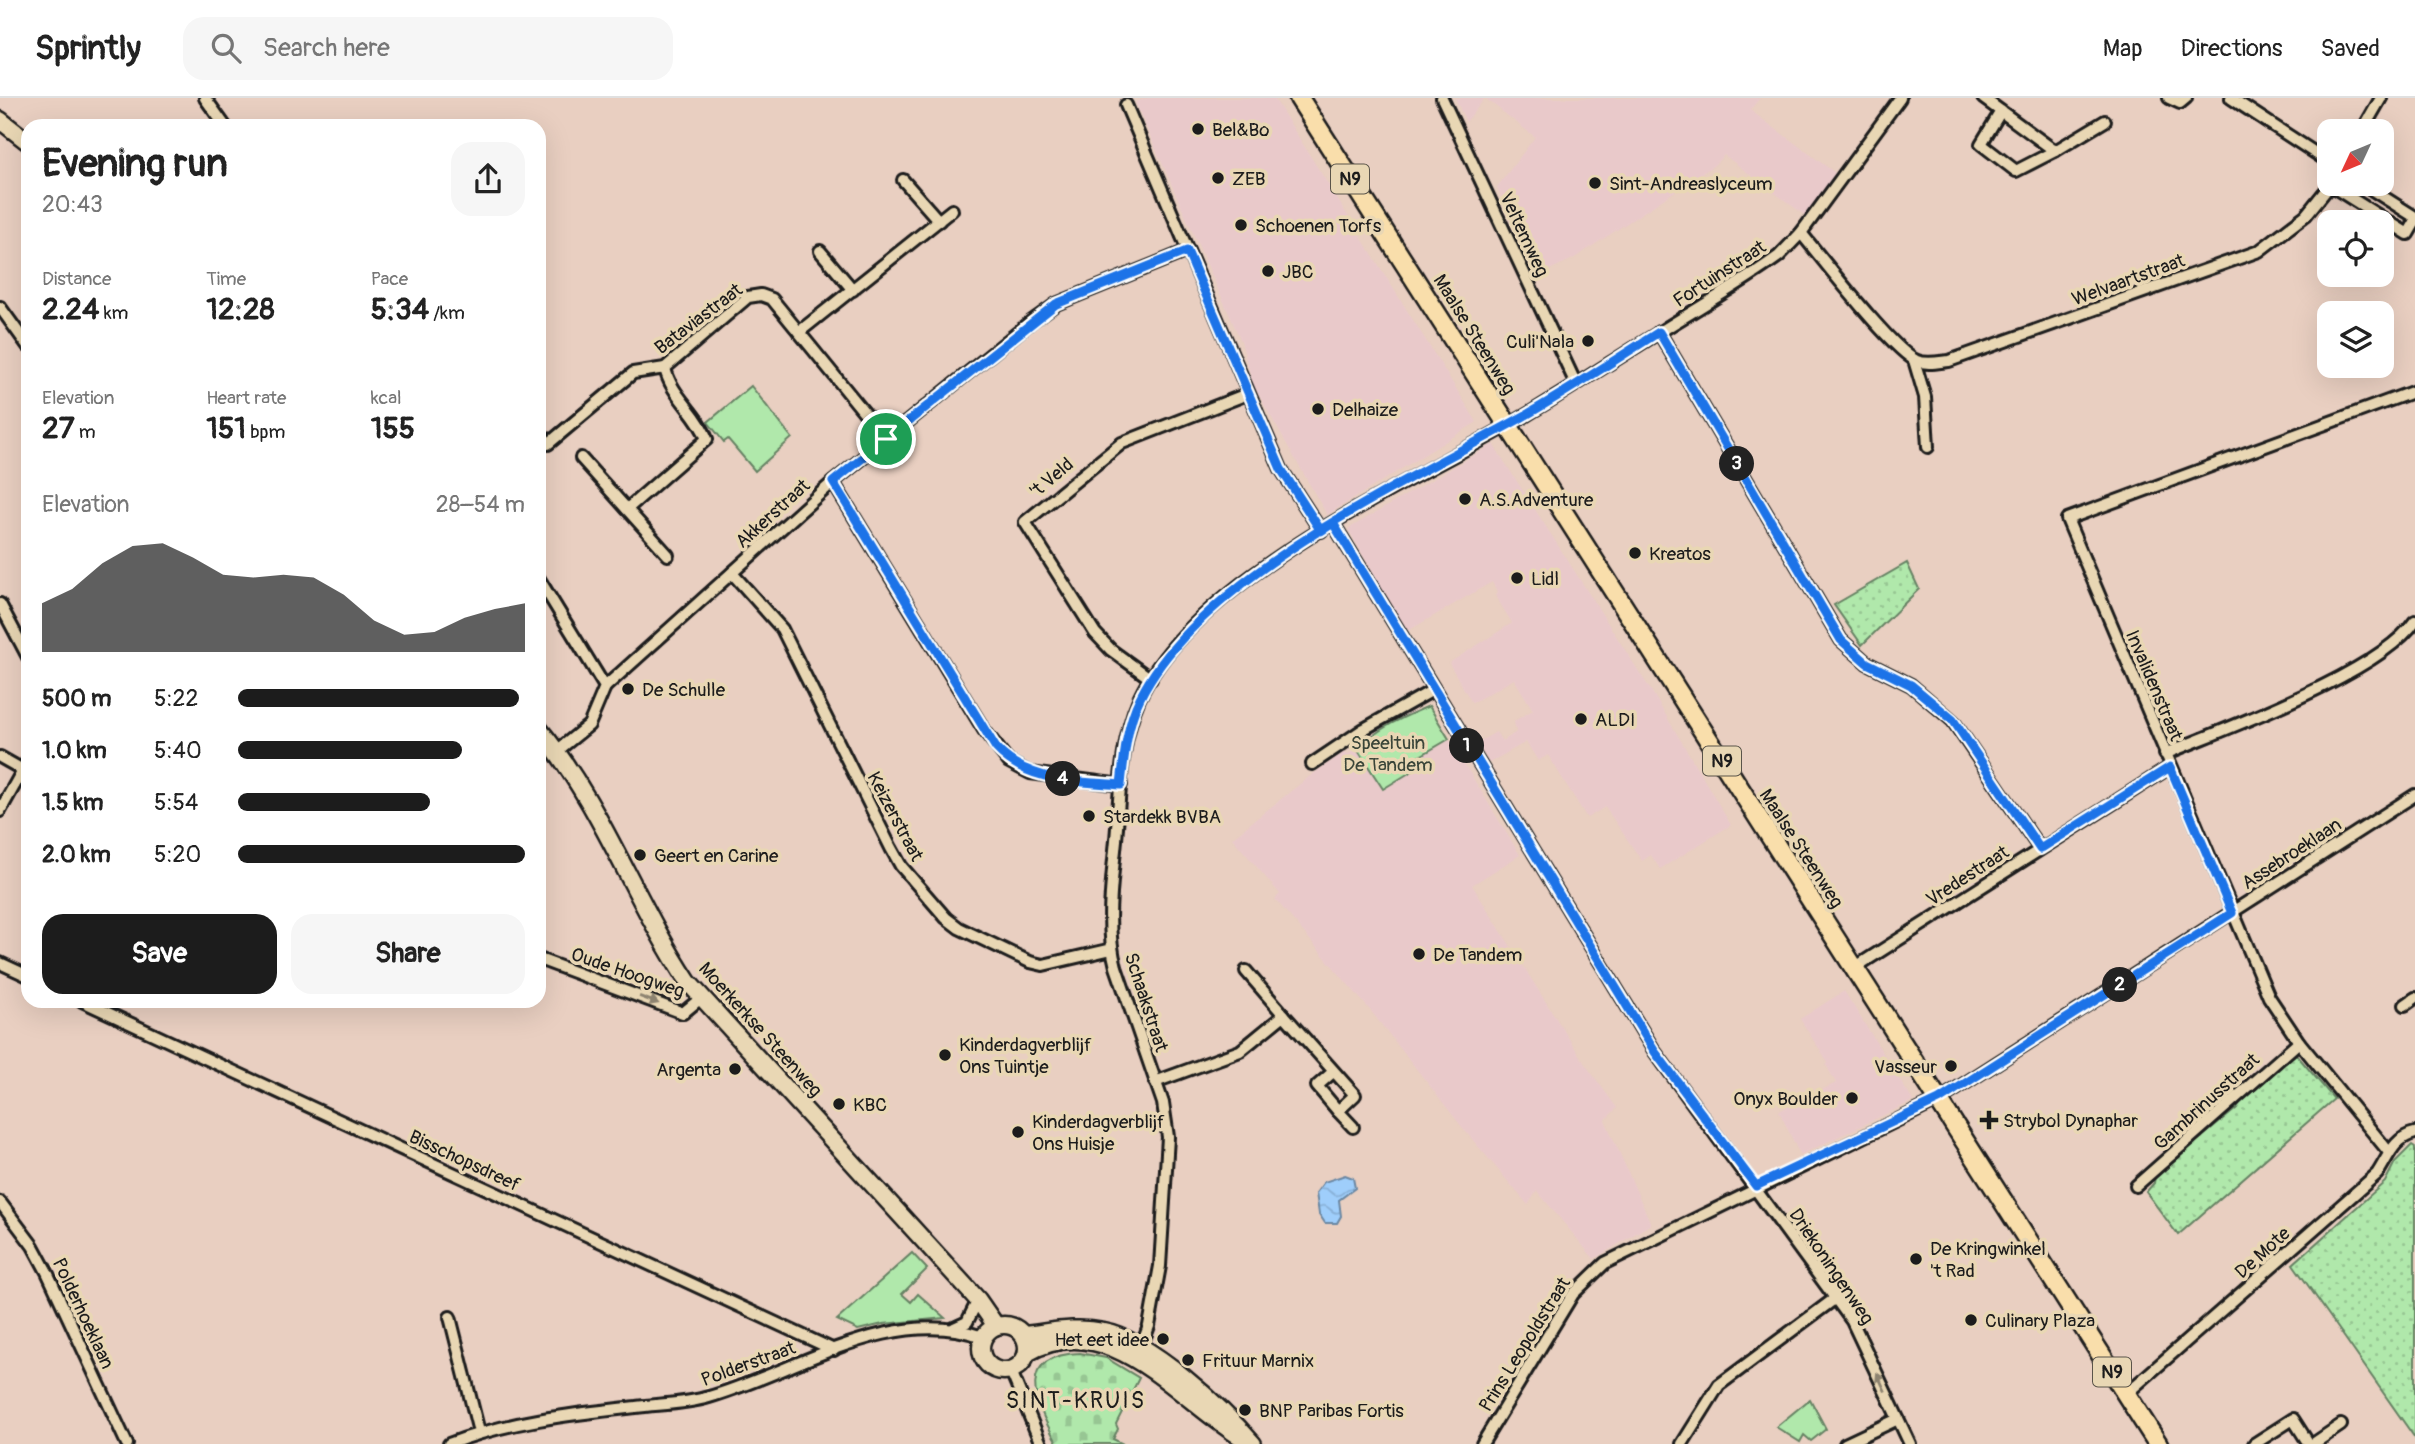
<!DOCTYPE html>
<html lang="en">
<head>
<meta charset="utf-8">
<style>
	:root { --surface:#fff; --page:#f6f6f6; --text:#222; --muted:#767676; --line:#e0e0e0; --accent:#1c1c1c }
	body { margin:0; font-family:Pangolin,sans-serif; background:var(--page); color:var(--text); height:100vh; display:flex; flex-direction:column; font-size:26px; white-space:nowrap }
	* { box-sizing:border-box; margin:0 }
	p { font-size:23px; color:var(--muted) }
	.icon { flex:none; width:38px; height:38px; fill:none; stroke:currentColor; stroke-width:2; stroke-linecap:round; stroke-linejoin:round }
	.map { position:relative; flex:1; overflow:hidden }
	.side { position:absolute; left:21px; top:21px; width:525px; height:889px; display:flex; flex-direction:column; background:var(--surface); border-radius:21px; box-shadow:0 7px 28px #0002 }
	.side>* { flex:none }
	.needle { width:46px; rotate:226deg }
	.fabs { position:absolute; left:2317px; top:21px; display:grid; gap:14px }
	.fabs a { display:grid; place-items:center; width:77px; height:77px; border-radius:14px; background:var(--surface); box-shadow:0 7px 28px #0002; font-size:35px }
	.pin { position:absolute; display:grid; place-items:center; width:60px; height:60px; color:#fff; margin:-30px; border:4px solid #fff; border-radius:50%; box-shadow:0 2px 7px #0007 }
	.km { position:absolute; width:35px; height:35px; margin:-18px; border-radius:50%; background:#222; color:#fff; font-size:19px; line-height:35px; text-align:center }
	.round { display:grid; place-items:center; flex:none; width:74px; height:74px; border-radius:21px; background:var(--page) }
	.head { display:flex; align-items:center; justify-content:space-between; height:119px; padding:0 21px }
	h1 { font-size:38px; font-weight:800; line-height:52px }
	.metrics { display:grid; grid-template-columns:repeat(3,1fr); gap:10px; height:119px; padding:7px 21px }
	.metrics div { display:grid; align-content:center }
	.metrics b { font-size:30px; font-weight:800 }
	.metrics small { font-size:19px; font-weight:400 }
	.metrics p { font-size:19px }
	.chart { height:196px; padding:14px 21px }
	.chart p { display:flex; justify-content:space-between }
	.chart svg { width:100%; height:126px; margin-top:7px; fill:var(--accent); opacity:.7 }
	.button { display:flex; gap:14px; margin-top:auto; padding:14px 21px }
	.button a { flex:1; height:80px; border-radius:21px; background:var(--accent); color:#fff; font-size:28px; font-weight:800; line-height:80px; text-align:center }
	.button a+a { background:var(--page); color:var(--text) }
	ul { padding:0 21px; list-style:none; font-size:23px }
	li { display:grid; grid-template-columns:112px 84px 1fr; align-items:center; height:52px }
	li i { height:18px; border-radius:9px; background:var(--accent) }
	header { display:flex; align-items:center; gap:42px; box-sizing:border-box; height:98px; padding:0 35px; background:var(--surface); border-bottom:2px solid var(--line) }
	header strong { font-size:33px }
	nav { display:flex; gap:38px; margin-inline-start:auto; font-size:24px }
	.search { width:490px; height:63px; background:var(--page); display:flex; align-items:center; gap:18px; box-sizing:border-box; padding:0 24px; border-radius:21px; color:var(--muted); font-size:26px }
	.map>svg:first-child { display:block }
	.built { fill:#e9c9ca }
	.grass { fill:url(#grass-dots); stroke:#668264; stroke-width:2 }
	.cemetery { fill:url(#cemetery-stones); stroke:#668264; stroke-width:2 }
	.green { fill:#b0e8ab; stroke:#668264; stroke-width:2 }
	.water { fill:url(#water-waves); stroke:#6b87a2; stroke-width:2 }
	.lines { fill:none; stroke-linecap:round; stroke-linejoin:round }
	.street-casing { stroke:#1c1c1c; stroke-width:16 }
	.secondary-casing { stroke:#1c1c1c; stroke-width:21 }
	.primary-casing { stroke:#1c1c1c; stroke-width:23 }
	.street { stroke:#e9d7b4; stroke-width:10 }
	.secondary { stroke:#e9d7b4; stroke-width:16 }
	.primary { stroke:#f9deab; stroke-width:18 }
	.oneway { fill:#8d8370 }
	.route-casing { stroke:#fff; stroke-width:14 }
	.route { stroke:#1a73e8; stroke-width:9 }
	.poi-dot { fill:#1c1c1c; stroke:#e9d7b4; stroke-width:2.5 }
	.labels { text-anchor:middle; stroke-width:7; stroke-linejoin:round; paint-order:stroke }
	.shield { fill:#e9d7b4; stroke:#5a544a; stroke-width:2 }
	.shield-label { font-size:18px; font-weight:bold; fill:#1c1c1c }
	.poi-label { font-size:19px; fill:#1c1c1c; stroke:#e9d7b4; text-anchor:start }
	.street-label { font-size:19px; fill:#1c1c1c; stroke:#e9d7b4 }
	.park-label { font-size:19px; fill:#3a4539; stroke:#e9d7b4 }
	.quarter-label { font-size:23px; letter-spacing:2px; fill:#1c1c1c; stroke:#e9d7b4 }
</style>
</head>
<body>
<header>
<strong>Sprintly</strong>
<div class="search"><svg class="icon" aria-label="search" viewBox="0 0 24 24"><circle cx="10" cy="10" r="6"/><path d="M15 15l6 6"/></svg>Search here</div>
<nav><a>Map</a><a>Directions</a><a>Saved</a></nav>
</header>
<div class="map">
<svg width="2415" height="1346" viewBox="0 0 2415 1346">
	<defs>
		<pattern id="grass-dots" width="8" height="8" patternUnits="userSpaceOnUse" patternTransform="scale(1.75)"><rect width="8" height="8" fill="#b0e8ab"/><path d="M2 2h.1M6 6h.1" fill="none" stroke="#97c693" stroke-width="1.8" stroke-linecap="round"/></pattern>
		<pattern id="cemetery-stones" width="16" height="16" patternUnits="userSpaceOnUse" patternTransform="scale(1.75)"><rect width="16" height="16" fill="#b0e8ab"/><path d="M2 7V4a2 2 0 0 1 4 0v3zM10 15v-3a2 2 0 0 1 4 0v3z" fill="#97c693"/></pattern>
		<pattern id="water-waves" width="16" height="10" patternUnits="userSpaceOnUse" patternTransform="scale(1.75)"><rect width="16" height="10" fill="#9fcefb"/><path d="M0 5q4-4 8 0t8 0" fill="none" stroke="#88b0d7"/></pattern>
	</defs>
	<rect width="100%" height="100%" fill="#e9cfc1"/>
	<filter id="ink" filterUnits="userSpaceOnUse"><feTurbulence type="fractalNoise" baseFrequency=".0143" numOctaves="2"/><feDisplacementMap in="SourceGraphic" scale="14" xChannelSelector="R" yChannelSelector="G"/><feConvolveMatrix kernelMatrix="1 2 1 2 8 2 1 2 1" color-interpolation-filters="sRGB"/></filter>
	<g filter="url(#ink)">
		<g class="built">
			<path d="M 1147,0 L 1274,0 L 1477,324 L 1327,417 L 1253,287 L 1241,243 L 1135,4 Z"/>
			<path d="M 1455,0 L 1760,0 L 1750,12 L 1842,80 L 1811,122 L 1724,57 L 1713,68 L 1573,161 L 1536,178 L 1497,89 L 1535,39 L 1485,0 L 1466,24 Z"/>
			<path d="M 1493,346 L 1652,594 L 1731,727 L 1660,771 L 1651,757 L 1642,763 L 1605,709 L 1587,720 L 1548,657 L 1538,663 L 1526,644 L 1489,665 L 1477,645 L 1496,634 L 1502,643 L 1509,639 L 1516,634 L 1514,623 L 1533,612 L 1514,581 L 1472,605 L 1449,565 L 1512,525 L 1495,497 L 1498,495 L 1492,484 L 1406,534 L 1348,431 Z"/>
			<path d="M 1429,608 L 1520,757 L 1472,787 L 1585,966 L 1617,1010 L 1605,1022 L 1651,1126 L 1594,1161 L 1537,1093 L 1528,1107 L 1466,1034 L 1370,912 L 1275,801 L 1280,796 L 1232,740 L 1310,678 L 1343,655 L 1348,656 L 1357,651 L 1377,632 L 1402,617 Z"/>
			<path d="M 1844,893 L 1913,1003 L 1800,1057 L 1779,1013 L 1836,985 L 1826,967 L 1828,965 L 1800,921 Z"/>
		</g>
		<g class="grass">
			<path d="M 1907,465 L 1919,491 L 1862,547 L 1834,507 Z"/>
			<path d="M 2295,955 L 2334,1001 L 2178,1137 L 2146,1094 L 2154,1085 L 2155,1078 L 2237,1010 L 2244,998 Z"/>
			<path d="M 2412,1047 L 2415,1049 L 2415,1340 L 2293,1166 L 2385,1084 L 2395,1064 Z"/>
		</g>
		<path class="cemetery" d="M 1080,1255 L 1106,1260 L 1139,1280 L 1116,1326 L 1118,1331 L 1113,1341 L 1123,1346 L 1058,1346 C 1034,1306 1014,1257 1080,1255 Z"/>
		<g class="green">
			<path d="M 751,288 L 792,340 L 755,373 L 728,341 L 724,344 L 708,324 Z"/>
			<path d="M 1429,608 L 1449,641 L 1410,664 L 1414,672 L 1383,691 L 1357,651 C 1380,629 1401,620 1429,608 Z"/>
			<path d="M 912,1155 L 927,1171 L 902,1196 L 911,1204 L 918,1196 L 945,1220 L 883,1226 L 858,1232 L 837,1222 Z"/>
			<path d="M 1810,1301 L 1826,1331 L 1811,1343 L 1804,1337 L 1800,1344 L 1776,1329 Z"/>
		</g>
		<path class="water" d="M 1345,1077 L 1353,1080 L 1355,1090 L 1339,1102 L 1341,1118 L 1337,1125 L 1325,1125 L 1319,1116 L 1316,1095 L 1324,1084 Z"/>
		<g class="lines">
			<g class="street-casing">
				<g id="street">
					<path d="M 205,0 L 225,28"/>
					<path d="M 1442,0 L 1576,286"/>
					<path d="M 1983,0 L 2055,53 L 2016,73 L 1981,46 L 2001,13"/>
					<path d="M 2169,0 L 2180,5 L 2186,0"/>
					<path d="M 2231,0 L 2329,64"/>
					<path d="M 1126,7 L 1281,371 L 1321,433"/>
					<path d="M 2362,33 L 2381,0"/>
					<path d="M 2055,53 L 2105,23"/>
					<path d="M 903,82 L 939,123"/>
					<path d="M 2363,86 L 2415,119"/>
					<path d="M 2330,87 L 2408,136 L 2415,124"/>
					<path d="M 1801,135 C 1822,160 1893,253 1917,263 C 1927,267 1939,264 1949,263 L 2259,153 L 2306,117 L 2331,86"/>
					<path d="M 820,153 L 853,192"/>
					<path d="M 0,209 L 28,248"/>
					<path d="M 799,234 L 952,112"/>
					<path d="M 1659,234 L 1841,542 L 1867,565 L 1911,587 L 1953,623 L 2040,751"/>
					<path d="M 1914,262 L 1925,299 L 1928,349"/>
					<path d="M 539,332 L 548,346 L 633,275 L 665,270 L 748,199 L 761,197 L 772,201 L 886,341"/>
					<path d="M 581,360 L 668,457"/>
					<path d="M 833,384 L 984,632 L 1009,664 L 1030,675 L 1121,687"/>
					<path d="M 627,411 L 707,341 C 697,314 671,298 665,270"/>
					<path d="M 1333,425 L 1655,954 L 1852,1223 L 1910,1346"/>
					<path d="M 732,475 L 782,531 L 891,750 L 901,768 L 946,820 L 959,830 L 1030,864 L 1043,867 L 1112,851"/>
					<path d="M 539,481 L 605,589 L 589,627 L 557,653"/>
					<path d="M 0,506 L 28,559"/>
					<path d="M 1151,581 L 1111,552 L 1095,535 L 1025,424 L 1122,345 L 1247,296"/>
					<path d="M 605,589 L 833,384 L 1032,223 L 1056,206 L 1187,153"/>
					<path d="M 2165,656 C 2226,630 2380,575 2415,523"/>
					<path d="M 0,659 L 23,672"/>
					<path d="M 1312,666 L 1364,631 L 1433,592"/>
					<path d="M 0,713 L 28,663"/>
					<path d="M 539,861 L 683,915 L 701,900"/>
					<path d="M 0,865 L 28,878"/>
					<path d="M 1854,870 L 2170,669"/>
					<path d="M 1246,873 L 1284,917"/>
					<path d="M 82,903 L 834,1252"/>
					<path d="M 2405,907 L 2415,900"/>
					<path d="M 1155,984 L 1240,953 L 1284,917 L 1355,997 L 1338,1013 L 1317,988 L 1333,974"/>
					<path d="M 1338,1013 L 1353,1029"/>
					<path d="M 2388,1053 L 2299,944 L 2269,899 L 2067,421 L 2415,293"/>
					<path d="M 2136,1088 L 2299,944"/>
					<path d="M 0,1104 L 33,1148 L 47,1174 L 127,1346"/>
					<path d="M 450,1219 L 479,1334"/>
					<path d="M 954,1230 L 967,1224 L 978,1202"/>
					<path d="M 1139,1255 L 1149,1228 L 1160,1168 L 1168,1039 L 1163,1005 L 1116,869 C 1105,828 1112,784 1116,742 C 1120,696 1120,644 1139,601 C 1195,478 1409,386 1523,319 C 1570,291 1616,261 1663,232 C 1701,208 1742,185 1779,158 L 1801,135 L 1900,0"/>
					<path d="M 1011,1273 L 1041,1346"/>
					<path d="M 2126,1296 L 2377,1076 C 2388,1060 2393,1040 2415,1035"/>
					<path d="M 449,1346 C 508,1323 573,1316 636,1309 C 659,1306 686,1306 709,1299 C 796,1274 891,1206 983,1239"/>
					<path d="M 1482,1346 L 1573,1196 L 1605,1165 L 1939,1002 L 2415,697"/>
					<path d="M 1682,1346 L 1719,1287 L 1837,1199"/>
					<path d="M 1845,1346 L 1898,1321"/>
					<path d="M 2254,1346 L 2293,1321 L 2309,1346"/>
					<path d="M 2313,1346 L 2341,1327"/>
				</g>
			</g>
			<g class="secondary-casing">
				<g id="secondary">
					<path d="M 0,22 L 28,44"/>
					<path d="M 539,631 C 602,707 634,802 688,884 L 978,1202 L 996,1228"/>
					<circle cx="1004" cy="1250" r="23"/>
					<path d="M 1024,1237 C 1051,1234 1076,1228 1104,1234 C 1150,1242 1223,1311 1253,1346"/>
					<path d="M 1027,1255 C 1111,1207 1179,1303 1244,1341"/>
				</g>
			</g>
			<g class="primary-casing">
				<path id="primary" d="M 1299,0 L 2158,1346"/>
			</g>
			<use href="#street" class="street"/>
			<use href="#secondary" class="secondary"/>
			<use href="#primary" class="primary"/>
		</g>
		<defs><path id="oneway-solid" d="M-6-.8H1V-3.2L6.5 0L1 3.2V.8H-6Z" transform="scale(1.75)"/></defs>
		<g class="oneway">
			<use href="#oneway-solid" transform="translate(649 902) rotate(20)"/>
			<use href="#oneway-solid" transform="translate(1881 1284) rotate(-115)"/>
		</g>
	</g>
	<g class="lines" filter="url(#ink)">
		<g class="route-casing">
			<path id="route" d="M 886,341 L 1056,206 L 1187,153 L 1281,371 L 1321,433 L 1333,425 L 1655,954 L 1756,1088 L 1939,1002 L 2232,815 L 2170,669 L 2040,751 L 1953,622 L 1911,587 L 1867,565 L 1841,542 L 1659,234 C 1613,263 1567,294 1519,321 C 1405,384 1199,480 1140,600 C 1127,626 1124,658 1121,687 C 1077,683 1028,685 996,650 L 833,384 L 886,341"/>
		</g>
		<use href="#route" class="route"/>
	</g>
	<g class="poi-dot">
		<circle cx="1198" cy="31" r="7"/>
		<circle cx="1218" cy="80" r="7"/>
		<circle cx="1595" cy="85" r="7"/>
		<circle cx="1241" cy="127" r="7"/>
		<circle cx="1268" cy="173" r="7"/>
		<circle cx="1588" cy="243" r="7"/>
		<circle cx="1318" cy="311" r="7"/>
		<circle cx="1465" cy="401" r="7"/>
		<circle cx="1635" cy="455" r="7"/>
		<circle cx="1517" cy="480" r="7"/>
		<circle cx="628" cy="591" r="7"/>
		<circle cx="1581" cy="621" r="7"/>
		<circle cx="1089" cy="718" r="7"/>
		<circle cx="640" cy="757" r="7"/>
		<circle cx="1419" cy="856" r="7"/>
		<circle cx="945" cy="957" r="7"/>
		<circle cx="1951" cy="968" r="7"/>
		<circle cx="735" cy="971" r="7"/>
		<circle cx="1852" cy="1000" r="7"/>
		<circle cx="839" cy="1006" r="7"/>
		<path d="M1985.5 1011.5h7v7h7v7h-7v7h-7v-7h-7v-7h7z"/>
		<circle cx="1018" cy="1034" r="7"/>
		<circle cx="1916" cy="1161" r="7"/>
		<circle cx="1971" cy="1222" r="7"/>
		<circle cx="1163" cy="1241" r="7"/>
		<circle cx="1188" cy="1262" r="7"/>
		<circle cx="1245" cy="1312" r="7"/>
	</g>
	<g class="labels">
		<g class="shield">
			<rect x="1331" y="66.5" width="38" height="29" rx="5"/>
			<rect x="1703" y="648.5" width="38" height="29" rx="5"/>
			<rect x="2093" y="1259.5" width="38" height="29" rx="5"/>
		</g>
		<g class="shield-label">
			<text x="1350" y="87">N9</text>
			<text x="1722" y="669">N9</text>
			<text x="2112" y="1280">N9</text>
		</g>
		<g class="poi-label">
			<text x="1212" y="38">Bel&amp;Bo</text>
			<text x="1232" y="87">ZEB</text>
			<text x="1609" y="92">Sint-Andreaslyceum</text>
			<text x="1255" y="134">Schoenen Torfs</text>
			<text x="1282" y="180">JBC</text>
			<text x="1574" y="250" text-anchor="end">Culi'Nala</text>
			<text x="1332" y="318">Delhaize</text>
			<text x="1479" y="408">A.S.Adventure</text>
			<text x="1649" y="462">Kreatos</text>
			<text x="1531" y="487">Lidl</text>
			<text x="642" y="598">De Schulle</text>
			<text x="1595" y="628">ALDI</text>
			<text x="1103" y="725">Stardekk BVBA</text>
			<text x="654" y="764">Geert en Carine</text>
			<text x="1433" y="863">De Tandem</text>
			<text x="959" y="953">Kinderdagverblijf<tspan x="959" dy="22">Ons Tuintje</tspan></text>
			<text x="1937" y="975" text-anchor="end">Vasseur</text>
			<text x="721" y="978" text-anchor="end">Argenta</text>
			<text x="1838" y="1007" text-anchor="end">Onyx Boulder</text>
			<text x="853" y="1013">KBC</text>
			<text x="2003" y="1029">Strybol Dynaphar</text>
			<text x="1032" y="1030">Kinderdagverblijf<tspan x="1032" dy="22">Ons Huisje</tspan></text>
			<text x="1930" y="1157">De Kringwinkel<tspan x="1930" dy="22">'t Rad</tspan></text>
			<text x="1985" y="1229">Culinary Plaza</text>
			<text x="1149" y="1248" text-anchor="end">Het eet idee</text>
			<text x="1202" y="1269">Frituur Marnix</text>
			<text x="1259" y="1319">BNP Paribas Fortis</text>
		</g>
		<g class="street-label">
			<text transform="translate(1525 136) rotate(65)" y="7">Veltemweg</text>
			<text transform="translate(1719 175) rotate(-33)" y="7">Fortuinstraat</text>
			<text transform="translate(2128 181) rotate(-20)" y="7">Welvaartstraat</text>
			<text transform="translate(698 220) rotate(-37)" y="7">Bataviastraat</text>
			<text transform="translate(1475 236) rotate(58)" y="7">Maalse Steenweg</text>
			<text transform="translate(1051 379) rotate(-40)" y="7">'t Veld</text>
			<text transform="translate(772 415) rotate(-42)" y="7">Akkerstraat</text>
			<text transform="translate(2155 587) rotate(67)" y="7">Invalidenstraat</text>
			<text transform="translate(896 718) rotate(62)" y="7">Keizerstraat</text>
			<text transform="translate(1802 750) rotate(57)" y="7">Maalse Steenweg</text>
			<text transform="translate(2291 755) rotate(-33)" y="7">Assebroeklaan</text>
			<text transform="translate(1967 777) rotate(-33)" y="7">Vredestraat</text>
			<text transform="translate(628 874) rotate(19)" y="7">Oude Hoogweg</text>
			<text transform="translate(1147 904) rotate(72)" y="7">Schaakstraat</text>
			<text transform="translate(761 931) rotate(48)" y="7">Moerkerkse Steenweg</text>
			<text transform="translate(2206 1003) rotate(-42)" y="7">Gambrinusstraat</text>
			<text transform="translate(465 1062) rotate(25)" y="7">Bisschopsdreef</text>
			<text transform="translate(2262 1154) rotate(-42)" y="7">De Mote</text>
			<text transform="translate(1832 1168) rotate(56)" y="7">Driekoningenweg</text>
			<text transform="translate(84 1215) rotate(65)" y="7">Polderhoeklaan</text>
			<text transform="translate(1524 1246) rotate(-58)" y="7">Prins Leopoldstraat</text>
			<text transform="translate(748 1265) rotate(-20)" y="7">Polderstraat</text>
		</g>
		<g class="park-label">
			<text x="1388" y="651">Speeltuin<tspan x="1388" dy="22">De Tandem</tspan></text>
		</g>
		<g class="quarter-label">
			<text x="1076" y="1310">SINT-KRUIS</text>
		</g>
	</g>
</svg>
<div class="fabs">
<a><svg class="needle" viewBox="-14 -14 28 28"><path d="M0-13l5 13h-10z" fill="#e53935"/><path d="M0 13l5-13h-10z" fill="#767676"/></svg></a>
<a><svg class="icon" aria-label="locate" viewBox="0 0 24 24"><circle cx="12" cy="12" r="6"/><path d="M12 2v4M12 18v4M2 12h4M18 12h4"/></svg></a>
<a><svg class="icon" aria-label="layers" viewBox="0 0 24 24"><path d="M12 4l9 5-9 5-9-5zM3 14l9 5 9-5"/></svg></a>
</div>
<div class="pin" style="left:886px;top:341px;background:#1e9e55"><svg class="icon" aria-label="arrive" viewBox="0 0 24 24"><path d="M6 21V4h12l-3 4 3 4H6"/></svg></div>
<b class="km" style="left:1467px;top:648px">1</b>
<b class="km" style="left:2120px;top:887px">2</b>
<b class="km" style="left:1737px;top:366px">3</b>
<b class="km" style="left:1063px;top:681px">4</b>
<section class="side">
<div class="head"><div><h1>Evening run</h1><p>20:43</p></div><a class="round"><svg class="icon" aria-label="share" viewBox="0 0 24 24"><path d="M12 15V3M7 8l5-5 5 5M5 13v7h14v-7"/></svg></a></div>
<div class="metrics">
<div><p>Distance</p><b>2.24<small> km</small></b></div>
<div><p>Time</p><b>12:28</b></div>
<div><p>Pace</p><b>5:34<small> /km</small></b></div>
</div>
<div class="metrics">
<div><p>Elevation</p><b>27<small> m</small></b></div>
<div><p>Heart rate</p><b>151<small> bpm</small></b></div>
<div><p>kcal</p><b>155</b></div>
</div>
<div class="chart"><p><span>Elevation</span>28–54 m</p>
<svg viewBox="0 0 160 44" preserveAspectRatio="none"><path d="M0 44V27L10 22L20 13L30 7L40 6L50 11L60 17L70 18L80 17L90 18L100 24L110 33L120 38L130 37L140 32L150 29L160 27V44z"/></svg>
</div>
<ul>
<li><b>500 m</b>5:22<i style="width:98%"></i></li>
<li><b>1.0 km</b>5:40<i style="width:78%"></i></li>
<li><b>1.5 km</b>5:54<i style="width:67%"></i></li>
<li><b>2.0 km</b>5:20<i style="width:100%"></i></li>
</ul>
<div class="button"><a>Save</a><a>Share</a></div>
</section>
</div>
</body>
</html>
